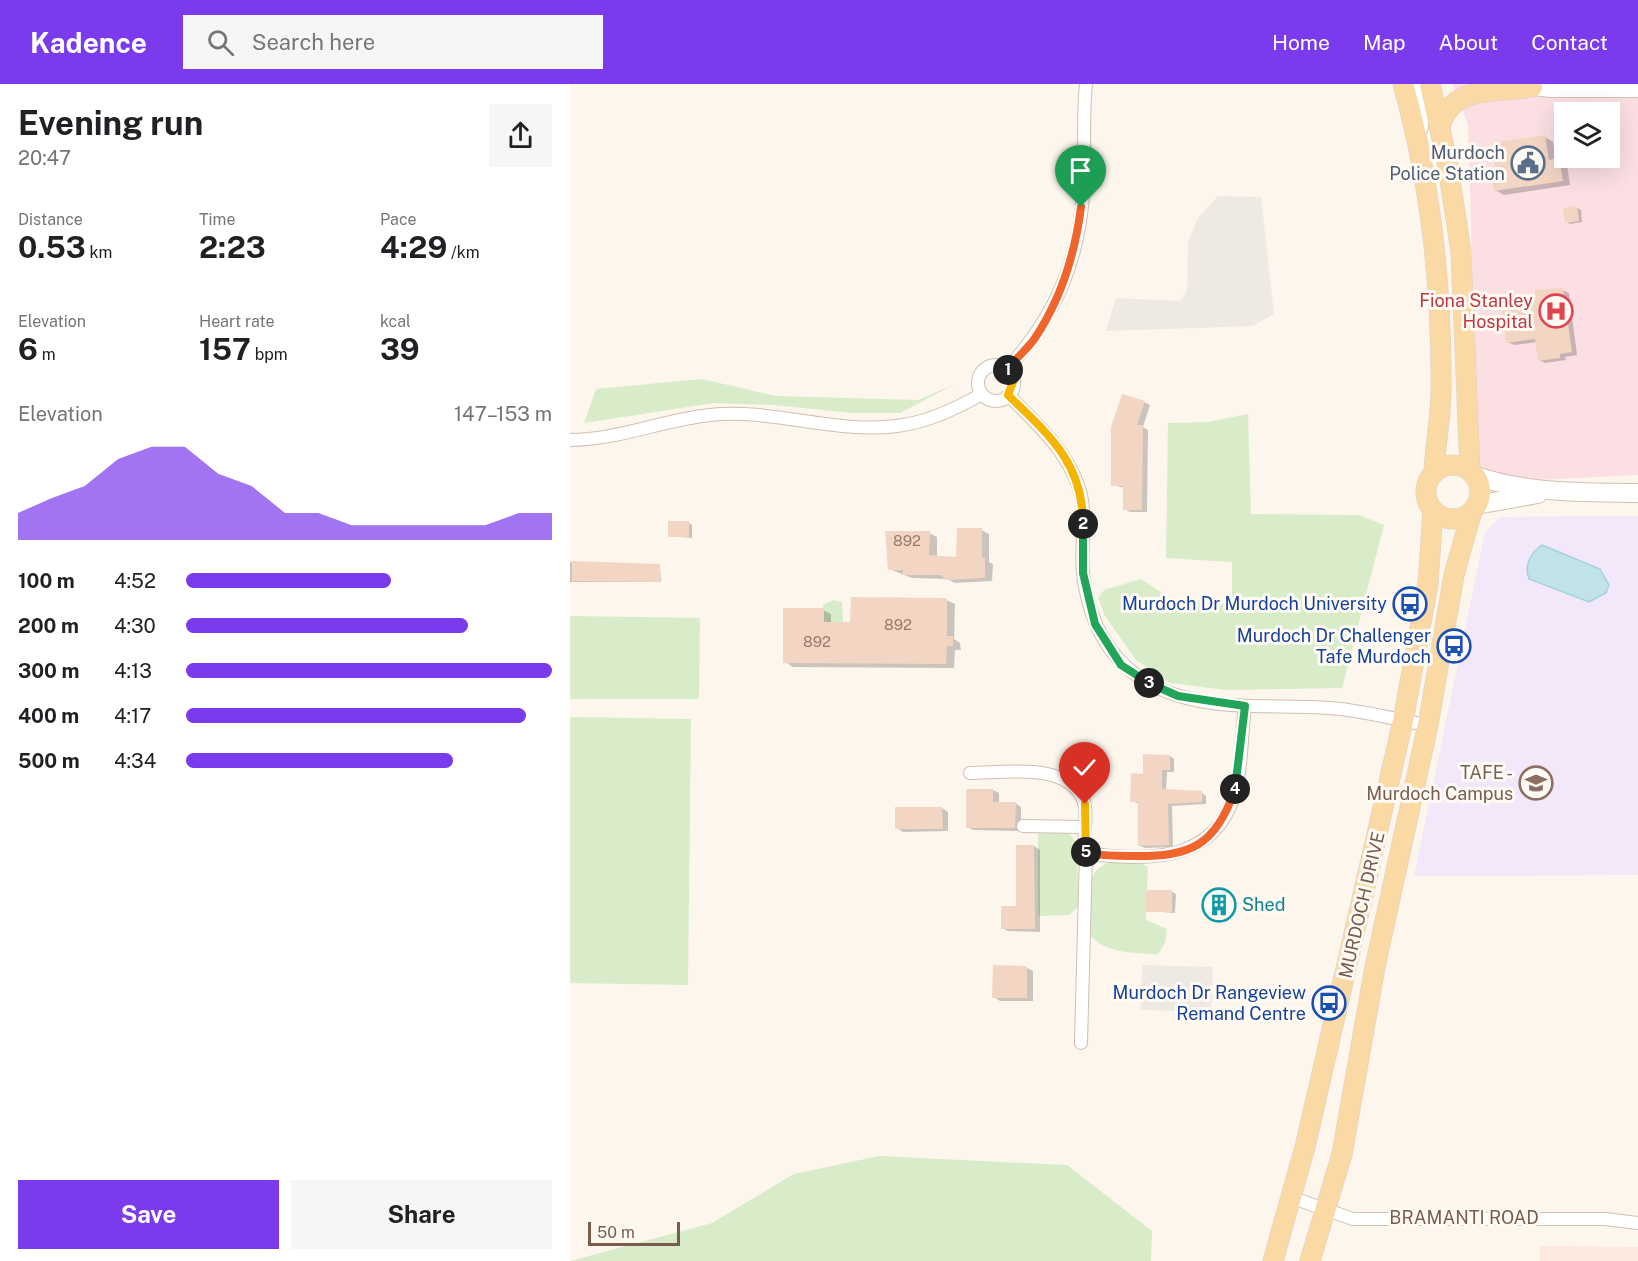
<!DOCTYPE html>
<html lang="en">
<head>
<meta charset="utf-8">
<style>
	:root { --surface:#fff; --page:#f6f6f6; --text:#202124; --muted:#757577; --accent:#7c3aed }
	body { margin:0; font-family:"Public Sans",sans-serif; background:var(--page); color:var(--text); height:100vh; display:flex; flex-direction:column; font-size:22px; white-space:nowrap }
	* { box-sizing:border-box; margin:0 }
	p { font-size:20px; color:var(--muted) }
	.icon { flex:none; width:33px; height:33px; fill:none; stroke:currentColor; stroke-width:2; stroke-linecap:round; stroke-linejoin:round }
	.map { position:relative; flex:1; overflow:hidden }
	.drawer { display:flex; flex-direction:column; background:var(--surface); width:570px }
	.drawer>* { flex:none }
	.fabs { position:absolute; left:984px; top:18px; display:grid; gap:12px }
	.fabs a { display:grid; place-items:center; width:66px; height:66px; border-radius:0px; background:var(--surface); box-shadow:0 6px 24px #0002; font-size:30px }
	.scale { position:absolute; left:18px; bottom:15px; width:92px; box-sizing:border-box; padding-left:6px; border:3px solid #7a5c4d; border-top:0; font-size:16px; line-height:21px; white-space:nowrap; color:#7a5c4d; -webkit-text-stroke:4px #fffaf3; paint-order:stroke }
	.pin { position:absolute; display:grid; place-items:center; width:51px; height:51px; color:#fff; margin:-62px -26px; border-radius:50% 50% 50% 0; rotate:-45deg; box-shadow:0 0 6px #0007 }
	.pin .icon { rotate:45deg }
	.km { position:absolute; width:30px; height:30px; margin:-15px; border-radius:50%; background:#222; color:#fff; font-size:16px; line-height:30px; text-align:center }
	.round { display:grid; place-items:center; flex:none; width:63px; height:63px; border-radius:0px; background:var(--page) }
	.head { display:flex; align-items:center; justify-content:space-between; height:102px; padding:0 18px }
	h1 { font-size:33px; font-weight:700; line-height:45px }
	.metrics { display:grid; grid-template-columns:repeat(3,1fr); gap:9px; height:102px; padding:6px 18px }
	.metrics div { display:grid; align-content:center }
	.metrics b { font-size:30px; font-weight:700 }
	.metrics small { font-size:16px; font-weight:400 }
	.metrics p { font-size:16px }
	.chart { height:168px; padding:12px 18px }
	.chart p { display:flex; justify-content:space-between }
	.chart svg { width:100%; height:108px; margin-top:6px; fill:var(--accent); opacity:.7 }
	.cta { display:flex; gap:12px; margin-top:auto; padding:12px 18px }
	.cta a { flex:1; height:69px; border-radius:0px; background:var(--accent); color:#fff; font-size:24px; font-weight:700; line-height:69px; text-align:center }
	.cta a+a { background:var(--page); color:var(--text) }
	ul { padding:0 18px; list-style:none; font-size:20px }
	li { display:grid; grid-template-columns:96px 72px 1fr; align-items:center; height:45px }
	li i { height:15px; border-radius:8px; background:var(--accent) }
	header { display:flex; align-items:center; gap:36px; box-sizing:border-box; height:84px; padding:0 30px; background:var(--accent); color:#fff }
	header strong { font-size:28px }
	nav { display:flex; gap:33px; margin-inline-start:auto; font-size:21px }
	.search { width:420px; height:54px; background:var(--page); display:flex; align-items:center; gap:15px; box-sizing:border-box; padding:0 21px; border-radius:0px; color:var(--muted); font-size:22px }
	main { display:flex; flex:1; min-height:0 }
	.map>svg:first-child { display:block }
	.commercial { fill:#fde8e0 }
	.industrial { fill:#efe9e4 }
	.education { fill:#f3e8fa }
	.medical { fill:#fbdfe3; fill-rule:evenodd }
	.green { fill:#d8ecc9 }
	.water { fill:#bfe3e8; stroke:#a5d3da; stroke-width:1.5 }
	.shadow { fill:#0003 }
	.building { fill:#f3d5c3 }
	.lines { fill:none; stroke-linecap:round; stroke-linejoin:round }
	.street-casing { stroke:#d1beb0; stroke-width:14 }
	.secondary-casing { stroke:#d6c0b0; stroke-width:20 }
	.primary-casing { stroke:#dad1cd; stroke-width:21 }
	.street { stroke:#fff; stroke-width:12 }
	.secondary { stroke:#fff; stroke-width:18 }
	.primary { stroke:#fbd9a5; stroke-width:20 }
	.split-1-casing { stroke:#fff; stroke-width:12 }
	.split-2-casing { stroke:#fff; stroke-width:12 }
	.split-3-casing { stroke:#fff; stroke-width:12 }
	.split-4-casing { stroke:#fff; stroke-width:12 }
	.split-5-casing { stroke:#fff; stroke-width:12 }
	.split-6-casing { stroke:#fff; stroke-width:12 }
	.split-1 { stroke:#f0652b; stroke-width:8 }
	.split-2 { stroke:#f5b400; stroke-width:8 }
	.split-3 { stroke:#22a559; stroke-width:8 }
	.split-4 { stroke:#22a559; stroke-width:8 }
	.split-5 { stroke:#f0652b; stroke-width:8 }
	.split-6 { stroke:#f5b400; stroke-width:8 }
	.labels { text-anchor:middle; stroke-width:6; stroke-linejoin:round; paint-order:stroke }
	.number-label { font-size:15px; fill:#987a6a }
	.service-label { font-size:18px; fill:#4e5e75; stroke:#fffaf3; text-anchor:end }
	.health-label { font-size:18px; fill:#be3a42; stroke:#fffaf3; text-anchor:end }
	.transit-label { font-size:18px; fill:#164399; stroke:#fffaf3; text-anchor:end }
	.education-label { font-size:18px; fill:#785e54; stroke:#fffaf3; text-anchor:end }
	.culture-label { font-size:18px; fill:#0d838f; stroke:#fffaf3; text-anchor:start }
	.street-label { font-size:18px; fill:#7a5c4d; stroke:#fffaf3 }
</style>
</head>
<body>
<header>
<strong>Kadence</strong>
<div class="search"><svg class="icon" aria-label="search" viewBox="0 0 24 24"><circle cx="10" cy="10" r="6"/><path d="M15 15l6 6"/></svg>Search here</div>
<nav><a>Home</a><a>Map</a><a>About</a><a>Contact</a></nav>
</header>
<main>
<section class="drawer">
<div class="head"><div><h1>Evening run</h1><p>20:47</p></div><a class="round"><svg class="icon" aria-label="share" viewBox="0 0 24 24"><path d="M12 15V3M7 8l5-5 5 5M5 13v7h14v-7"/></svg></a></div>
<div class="metrics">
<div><p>Distance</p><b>0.53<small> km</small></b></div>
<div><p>Time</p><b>2:23</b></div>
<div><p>Pace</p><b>4:29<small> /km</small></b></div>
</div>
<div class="metrics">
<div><p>Elevation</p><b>6<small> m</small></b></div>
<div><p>Heart rate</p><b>157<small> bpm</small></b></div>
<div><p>kcal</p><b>39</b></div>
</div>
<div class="chart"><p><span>Elevation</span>147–153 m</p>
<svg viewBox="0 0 160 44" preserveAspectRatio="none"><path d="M0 44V33L10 27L20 22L30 11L40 6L50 6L60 17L70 22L80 33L90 33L100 38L110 38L120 38L130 38L140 38L150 33L160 33V44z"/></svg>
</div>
<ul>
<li><b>100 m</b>4:52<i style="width:56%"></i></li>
<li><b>200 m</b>4:30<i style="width:77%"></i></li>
<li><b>300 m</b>4:13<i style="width:100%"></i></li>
<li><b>400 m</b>4:17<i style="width:93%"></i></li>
<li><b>500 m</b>4:34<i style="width:73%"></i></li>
</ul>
<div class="cta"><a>Save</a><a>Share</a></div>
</section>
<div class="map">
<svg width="1068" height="1177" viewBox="0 0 1068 1177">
	<rect width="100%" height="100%" fill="#fdf6ec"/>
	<path class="commercial" d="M 970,1162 L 1068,1163 L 1068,1177 L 970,1177 Z"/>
	<g class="industrial">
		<path d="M 648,112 L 691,113 L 704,230 L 683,242 L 536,247 L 546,214 L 611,217 L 617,206 L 618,158 L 628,134 Z"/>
		<path d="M 572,881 L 643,883 L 641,928 L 571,926 Z"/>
	</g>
	<path class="education" d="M 1068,432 L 1068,791 L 844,792 L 915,448 L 930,433 Z"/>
	<path class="medical" d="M 883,0 L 1068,0 L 1068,391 L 931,398 L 908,381 L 898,41 ZM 994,28 L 1040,28 L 1040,74 L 994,74 Z"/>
	<g class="green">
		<path d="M 132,295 L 206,312 L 348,316 L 385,300 L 330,329 L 282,329 L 204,321 L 144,319 L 14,339 L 26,305 Z"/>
		<path d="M 678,330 L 681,430 L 789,431 L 814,441 L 772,604 L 656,606 L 600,599 L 566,576 L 535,532 L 528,514 L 534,506 L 571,495 L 598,513 L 662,520 L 662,478 L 596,474 L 598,339 L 638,338 Z"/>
		<path d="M 263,516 L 272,518 L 273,538 L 254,538 L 253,521 Z"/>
		<path d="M 0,532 L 130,534 L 129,615 L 0,615 Z"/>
		<path d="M 0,633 L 121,635 L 118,901 L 0,899 Z"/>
		<path d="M 468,747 L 498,748 L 506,758 L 509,816 L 508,823 L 499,831 L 468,832 Z"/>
		<path d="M 542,777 L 567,777 L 578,783 L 576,836 L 597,845 L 595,859 L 588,870 C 568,870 536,869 522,853 C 514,844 518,800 524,790 C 528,783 535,780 542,777 Z"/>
		<path d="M 309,1072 L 497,1081 L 582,1147 L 581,1177 L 0,1177 L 142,1139 L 224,1090 Z"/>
	</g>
	<path class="water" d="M 972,461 L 1030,485 L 1039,501 L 1036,509 L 1019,518 L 959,495 C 954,482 960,469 972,461 Z"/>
	<g class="shadow">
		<path d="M 975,53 L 983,58 L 986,76 L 997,80 L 1000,101 L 934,111 L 925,106 Z"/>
		<path d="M 1007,124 L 1011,126 L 1012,138 L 1000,140 L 997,138 Z"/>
		<path d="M 993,206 L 999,209 L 1007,271 L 995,273 L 996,276 L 975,279 L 969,276 L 967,258 L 944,261 L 938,258 L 962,224 Z"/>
		<path d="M 574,318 L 580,321 L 573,343 L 578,346 L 577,428 L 560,428 L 554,425 L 554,404 L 543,401 Z"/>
		<path d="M 119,439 L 122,441 L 122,454 L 99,452 Z"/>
		<path d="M 411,446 L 419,450 L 419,478 L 423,480 L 422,497 L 385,499 L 377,495 L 342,494 L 319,485 L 359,449 L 367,453 L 367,473 L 388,475 Z"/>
		<path d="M 0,478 L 90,482 L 91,498 L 0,498 Z"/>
		<path d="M 376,516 L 385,520 L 384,555 L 390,559 L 391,566 L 385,566 L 384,584 L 223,583 L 215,578 L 253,526 L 261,530 L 261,539 L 282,539 Z"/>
		<path d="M 600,672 L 604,675 L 604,688 L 597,688 L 596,707 L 632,709 L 636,712 L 636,720 L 602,722 L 603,763 L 575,764 L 570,762 L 570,720 L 562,717 L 574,691 Z"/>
		<path d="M 423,706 L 429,709 L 429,719 L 445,719 L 451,723 L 451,747 L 403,746 L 397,743 Z"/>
		<path d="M 372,724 L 378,728 L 378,747 L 333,748 L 327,744 Z"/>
		<path d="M 447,762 L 464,762 L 470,766 L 470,848 L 438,847 L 432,844 L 447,823 Z"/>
		<path d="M 602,808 L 606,810 L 605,829 L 578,827 Z"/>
		<path d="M 655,809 L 659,812 L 658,837 L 647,836 L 643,834 Z"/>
		<path d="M 457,884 L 463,887 L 463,917 L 430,917 L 424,913 Z"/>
	</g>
	<g class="building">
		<path d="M 975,51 L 979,76 L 989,74 L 993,97 L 924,107 L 921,84 L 925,83 L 922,59 Z"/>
		<path d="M 1007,122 L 1009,137 L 995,139 L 993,124 Z"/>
		<path d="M 993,204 L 1002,268 L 990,270 L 990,274 L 968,277 L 965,255 L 936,259 L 932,227 L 960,222 L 959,212 L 965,211 L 965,206 Z"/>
		<path d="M 552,310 L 575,317 L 567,341 L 573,341 L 572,426 L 553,426 L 553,402 L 541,402 L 541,343 Z"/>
		<rect x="98" y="437" width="21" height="16"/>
		<path d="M 387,444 L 412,444 L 412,474 L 415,474 L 415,494 L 376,496 L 371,491 L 333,491 L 333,486 L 318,486 L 315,447 L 360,447 L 359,471 L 386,473 Z"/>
		<path d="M 2,477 L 90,480 L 90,498 L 2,497 Z"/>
		<path d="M 281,513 L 377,514 L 377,552 L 383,552 L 383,562 L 377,562 L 376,580 L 213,579 L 213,524 L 254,524 L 254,538 L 280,538 Z"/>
		<path d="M 573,670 L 600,671 L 600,686 L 592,686 L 592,705 L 632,707 L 632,718 L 598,720 L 599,761 L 568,762 L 568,718 L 560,718 L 561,689 L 573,690 Z"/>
		<path d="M 396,705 L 423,705 L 423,718 L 446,718 L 445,744 L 396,744 Z"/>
		<path d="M 325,723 L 372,723 L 373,745 L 325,745 Z"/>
		<path d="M 446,761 L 464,761 L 465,845 L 431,845 L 431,822 L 446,822 Z"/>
		<rect x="576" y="806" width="26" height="22"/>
		<path d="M 643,808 L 656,808 L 655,835 L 642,835 Z"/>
		<path d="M 423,881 L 457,882 L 457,914 L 422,914 Z"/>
	</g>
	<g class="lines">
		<g class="street-casing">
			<g id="street">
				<circle cx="426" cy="299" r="18"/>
				<path d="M 437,285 C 484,234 508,180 513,111 C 516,74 512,37 516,0"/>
				<path d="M 438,311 C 466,339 496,365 509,404 C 518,431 510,461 513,489 C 520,549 548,592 606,611 C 656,627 708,620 760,624 C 792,626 826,636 858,641"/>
				<path d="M 0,356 C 48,356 92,336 140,331 C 202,324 264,350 327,342 C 358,338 385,325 412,310"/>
				<path d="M 400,689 C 435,689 499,677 514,718 C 519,733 511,753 516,769 C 584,779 654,777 668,695 C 672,671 672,646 675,622"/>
				<path d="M 453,742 L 514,743"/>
				<path d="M 511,959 L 516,769"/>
				<path d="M 723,1114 L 783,1135 L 1035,1135 L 1068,1139"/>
			</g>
		</g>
		<g class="secondary-casing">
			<g id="secondary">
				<path d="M 948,0 L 981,4 L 1068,4"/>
				<path d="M 849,43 L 848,10 L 852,0"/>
				<path d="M 903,391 C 957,410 1012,408 1068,409"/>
				<path d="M 906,421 L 968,410"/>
			</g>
		</g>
		<g class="primary-casing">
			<g id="primary">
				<path d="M 833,0 C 861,100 872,204 871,307 C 871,334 865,362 864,389"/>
				<path d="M 860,0 L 877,77 L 891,167 L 900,387"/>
				<path d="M 870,43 C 881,0 928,9 962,3"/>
				<circle cx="883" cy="408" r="27"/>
				<path d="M 703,1177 L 735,1063 L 833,637 L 858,500 L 863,426"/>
				<path d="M 740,1177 L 772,1070 L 805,883 L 858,641 L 884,491 L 902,427"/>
			</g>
		</g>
		<use href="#street" class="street"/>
		<use href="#secondary" class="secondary"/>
		<use href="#primary" class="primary"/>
	</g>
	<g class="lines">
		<g class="split-1-casing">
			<path id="split-1" d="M 438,286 C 444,275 457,266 465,254 C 491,215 505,170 511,123"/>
		</g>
		<g class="split-2-casing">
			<path id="split-2" d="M 438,286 L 443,298 L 438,311 C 479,351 513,379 513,440"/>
		</g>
		<g class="split-3-casing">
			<path id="split-3" d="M 513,440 L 513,489 L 525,540 L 551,581 L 579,599"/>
		</g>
		<g class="split-4-casing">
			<path id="split-4" d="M 579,599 L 608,612 L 675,622 L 665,705"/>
		</g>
		<g class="split-5-casing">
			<path id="split-5" d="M 516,768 C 530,773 548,771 563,772 C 620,773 646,762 665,705"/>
		</g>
		<g class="split-6-casing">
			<path id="split-6" d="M 515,720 L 516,768"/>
		</g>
		<use href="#split-1" class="split-1"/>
		<use href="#split-2" class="split-2"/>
		<use href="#split-3" class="split-3"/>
		<use href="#split-4" class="split-4"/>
		<use href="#split-5" class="split-5"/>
		<use href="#split-6" class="split-6"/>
	</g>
	<defs>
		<g id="civic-ring" transform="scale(1.725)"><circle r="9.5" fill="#fffaf3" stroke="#5c6f8a" stroke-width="1.5"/><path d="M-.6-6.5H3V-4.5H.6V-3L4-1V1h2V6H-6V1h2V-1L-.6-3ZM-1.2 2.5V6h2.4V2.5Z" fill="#5c6f8a"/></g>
		<g id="hospital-ring" transform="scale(1.725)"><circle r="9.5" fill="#fffaf3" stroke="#e0444e" stroke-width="1.5"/><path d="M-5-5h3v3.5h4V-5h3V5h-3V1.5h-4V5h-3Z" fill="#e0444e"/></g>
		<g id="bus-ring" transform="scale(1.725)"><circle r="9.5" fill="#fffaf3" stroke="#1a4fb4" stroke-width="1.5"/><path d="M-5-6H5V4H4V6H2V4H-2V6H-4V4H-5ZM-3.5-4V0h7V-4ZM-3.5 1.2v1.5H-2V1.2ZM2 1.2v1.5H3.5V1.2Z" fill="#1a4fb4"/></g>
		<g id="university-ring" transform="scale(1.725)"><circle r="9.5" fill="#fffaf3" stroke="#8d6e63" stroke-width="1.5"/><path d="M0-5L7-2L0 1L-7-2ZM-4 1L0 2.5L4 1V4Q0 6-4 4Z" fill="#8d6e63"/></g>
		<g id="building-ring" transform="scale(1.725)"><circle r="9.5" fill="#fffaf3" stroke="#0f9aa8" stroke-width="1.5"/><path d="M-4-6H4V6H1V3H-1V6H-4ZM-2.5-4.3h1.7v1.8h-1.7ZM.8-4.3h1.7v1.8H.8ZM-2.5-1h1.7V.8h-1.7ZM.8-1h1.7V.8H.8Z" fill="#0f9aa8"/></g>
	</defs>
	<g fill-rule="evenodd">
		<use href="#civic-ring" x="958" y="79"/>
		<use href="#hospital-ring" x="986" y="227"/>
		<use href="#bus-ring" x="840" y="520"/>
		<use href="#bus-ring" x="884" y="562"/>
		<use href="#university-ring" x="966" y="699"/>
		<use href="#building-ring" x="649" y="821"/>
		<use href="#bus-ring" x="759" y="919"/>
	</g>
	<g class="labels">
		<g class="number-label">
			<text x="337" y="462">892</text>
			<text x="328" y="546">892</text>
			<text x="247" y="563">892</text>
		</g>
		<g class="service-label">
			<text x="935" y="75">Murdoch<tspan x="935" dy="21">Police Station</tspan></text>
		</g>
		<g class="health-label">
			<text x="963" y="223">Fiona Stanley<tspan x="963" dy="21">Hospital</tspan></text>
		</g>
		<g class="transit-label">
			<text x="817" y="526">Murdoch Dr Murdoch University</text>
			<text x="861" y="558">Murdoch Dr Challenger<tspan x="861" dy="21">Tafe Murdoch</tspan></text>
			<text x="736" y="915">Murdoch Dr Rangeview<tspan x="736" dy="21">Remand Centre</tspan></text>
		</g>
		<g class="education-label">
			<text x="943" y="695">TAFE -<tspan x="943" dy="21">Murdoch Campus</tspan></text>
		</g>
		<g class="culture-label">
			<text x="672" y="827">Shed</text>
		</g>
		<g class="street-label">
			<text transform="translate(792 821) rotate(-77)" y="6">MURDOCH DRIVE</text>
			<text x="894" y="1140">BRAMANTI ROAD</text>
		</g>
	</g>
</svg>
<div class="fabs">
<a><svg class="icon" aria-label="layers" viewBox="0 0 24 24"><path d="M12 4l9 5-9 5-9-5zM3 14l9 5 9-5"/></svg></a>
</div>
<div class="scale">50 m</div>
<div class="pin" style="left:511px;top:123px;background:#1e9e55"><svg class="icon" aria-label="arrive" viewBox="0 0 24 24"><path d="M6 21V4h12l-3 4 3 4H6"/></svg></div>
<div class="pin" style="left:515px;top:720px;background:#d93025"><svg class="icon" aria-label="check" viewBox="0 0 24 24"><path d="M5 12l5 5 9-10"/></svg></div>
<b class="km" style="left:438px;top:286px">1</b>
<b class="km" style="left:513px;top:440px">2</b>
<b class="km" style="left:579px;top:599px">3</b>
<b class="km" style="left:665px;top:705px">4</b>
<b class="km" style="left:516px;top:768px">5</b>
</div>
</main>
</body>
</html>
